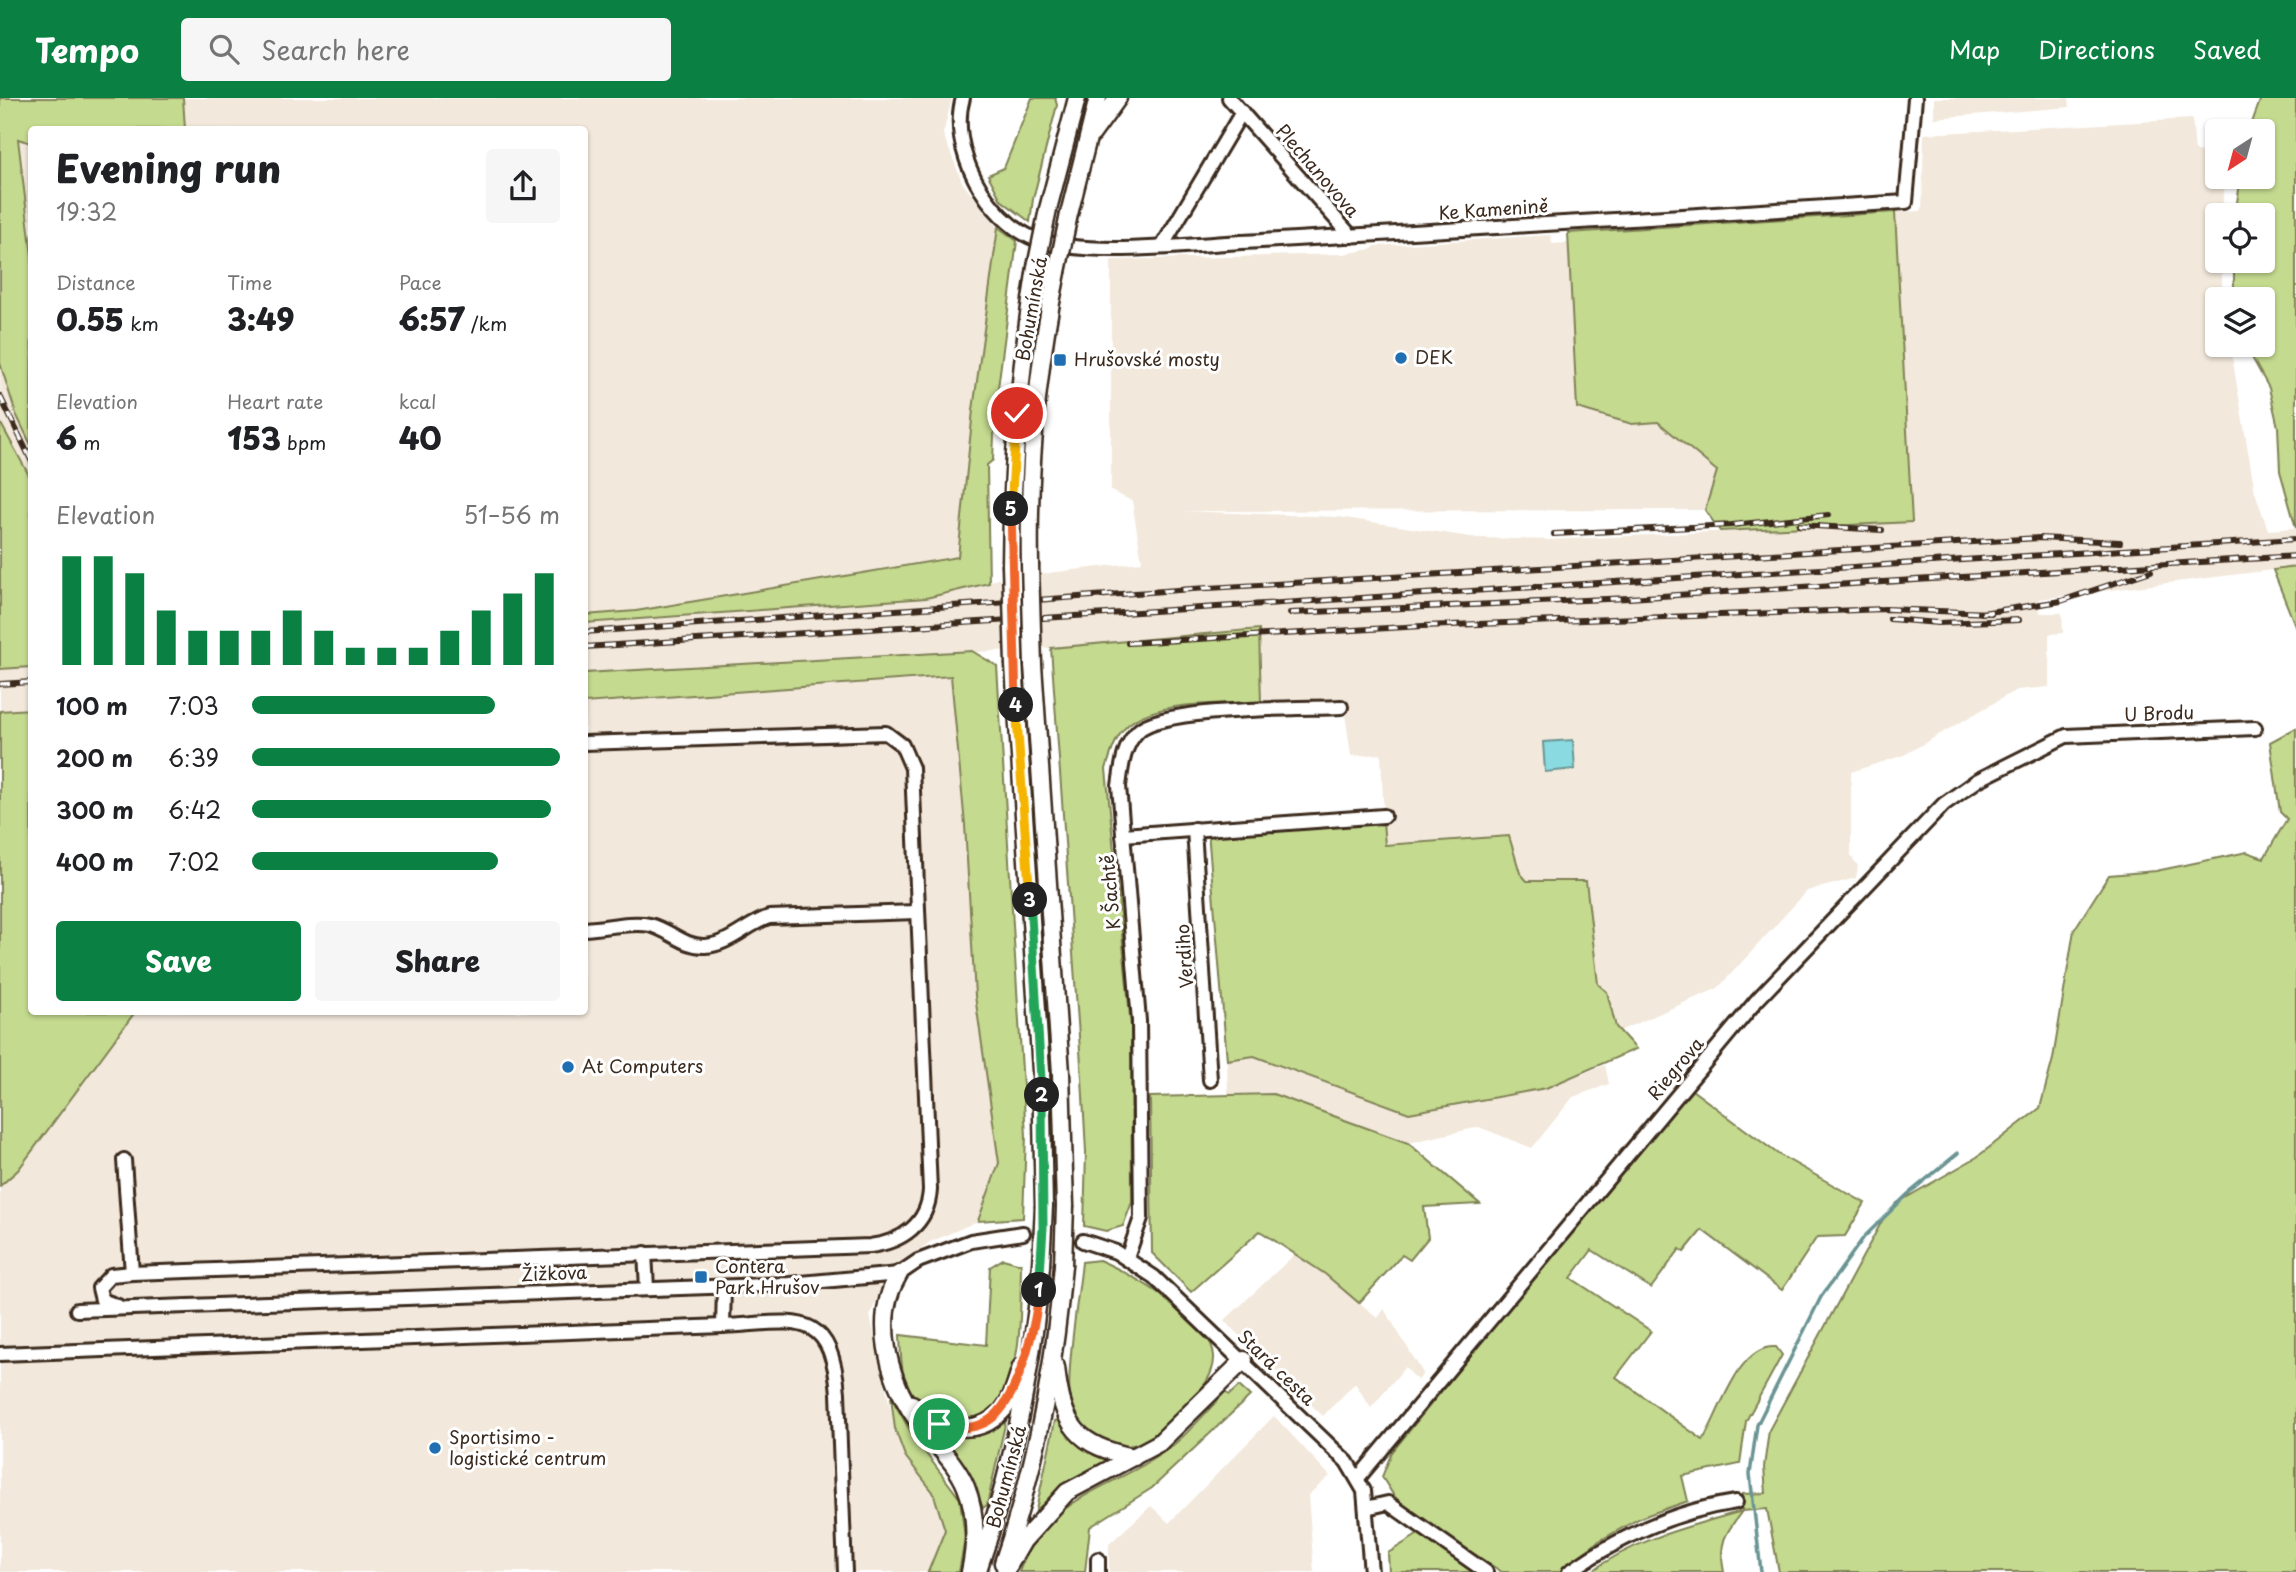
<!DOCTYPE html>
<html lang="en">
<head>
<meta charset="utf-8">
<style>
	:root { --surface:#fff; --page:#f6f6f6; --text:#202124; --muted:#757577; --accent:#0b8043 }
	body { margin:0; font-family:"Playpen Sans",sans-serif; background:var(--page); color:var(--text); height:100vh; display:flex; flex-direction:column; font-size:26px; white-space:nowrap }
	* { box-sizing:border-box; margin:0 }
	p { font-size:23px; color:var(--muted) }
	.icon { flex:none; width:38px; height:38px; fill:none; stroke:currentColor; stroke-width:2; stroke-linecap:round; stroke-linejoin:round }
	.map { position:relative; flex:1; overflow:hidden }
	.panel { position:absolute; left:28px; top:28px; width:560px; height:889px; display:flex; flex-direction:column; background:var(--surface); border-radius:7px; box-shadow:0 2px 5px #0004 }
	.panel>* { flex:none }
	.needle { width:46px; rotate:216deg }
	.fabs { position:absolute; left:2205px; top:21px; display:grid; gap:14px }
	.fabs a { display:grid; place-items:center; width:70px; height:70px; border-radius:7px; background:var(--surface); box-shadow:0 2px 5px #0004; font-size:35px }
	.pin { position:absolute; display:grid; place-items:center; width:60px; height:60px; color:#fff; margin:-30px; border:4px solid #fff; border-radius:50%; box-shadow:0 2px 7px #0007 }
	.km { position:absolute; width:35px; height:35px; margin:-18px; border-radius:50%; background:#222; color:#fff; font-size:19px; line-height:35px; text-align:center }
	.round { display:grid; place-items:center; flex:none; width:74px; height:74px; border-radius:7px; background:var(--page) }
	.overview { display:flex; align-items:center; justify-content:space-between; height:119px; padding:0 28px }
	h1 { font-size:38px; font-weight:800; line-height:52px }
	.stats { display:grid; grid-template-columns:repeat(3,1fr); gap:10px; height:119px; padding:7px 28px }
	.stats div { display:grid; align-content:center }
	.stats b { font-size:30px; font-weight:800 }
	.stats small { font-size:19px; font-weight:400 }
	.stats p { font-size:19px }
	.chart { height:196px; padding:14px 28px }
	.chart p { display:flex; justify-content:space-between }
	.chart svg { width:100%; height:126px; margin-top:7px; stroke:var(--accent); stroke-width:6 }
	.action { display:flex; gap:14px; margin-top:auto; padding:14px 28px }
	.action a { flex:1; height:80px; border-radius:7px; background:var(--accent); color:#fff; font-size:28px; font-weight:800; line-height:80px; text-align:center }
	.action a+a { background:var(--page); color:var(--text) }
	ul { padding:0 28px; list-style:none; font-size:23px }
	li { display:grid; grid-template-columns:112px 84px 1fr; align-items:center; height:52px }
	li i { height:18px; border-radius:9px; background:var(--accent) }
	header { display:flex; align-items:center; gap:42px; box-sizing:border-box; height:98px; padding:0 35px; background:var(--accent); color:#fff }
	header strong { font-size:33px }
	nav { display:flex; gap:38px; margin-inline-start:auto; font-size:24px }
	.search { width:490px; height:63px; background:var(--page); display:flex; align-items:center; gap:18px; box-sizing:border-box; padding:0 24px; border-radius:7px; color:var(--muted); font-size:26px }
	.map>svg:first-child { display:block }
	.built { fill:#f2e8db }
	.green { fill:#c4da8f; stroke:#808256; stroke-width:2 }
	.water { fill:#89dbe1; stroke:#6a9493; stroke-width:2 }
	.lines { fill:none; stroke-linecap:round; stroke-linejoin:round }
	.stream { stroke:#6a9493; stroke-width:3.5 }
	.minor-tunnel { stroke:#d8d4d2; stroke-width:12; stroke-dasharray:12 6; stroke-linecap:butt }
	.minor-casing { stroke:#3b2a1e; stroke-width:18 }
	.major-casing { stroke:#3b2a1e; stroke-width:21 }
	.minor { stroke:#fff; stroke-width:12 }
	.major { stroke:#fff; stroke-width:16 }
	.rail-casing { stroke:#3b2a1e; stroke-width:6 }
	.rail { stroke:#fff; stroke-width:3.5; stroke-dasharray:10; stroke-linecap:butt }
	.major-bridge-casing { stroke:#3b2a1e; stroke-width:21; stroke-linecap:butt }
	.major-bridge { stroke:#fff; stroke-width:16 }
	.split-1-casing { stroke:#fff; stroke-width:14 }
	.split-2-casing { stroke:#fff; stroke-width:14 }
	.split-3-casing { stroke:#fff; stroke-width:14 }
	.split-4-casing { stroke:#fff; stroke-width:14 }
	.split-5-casing { stroke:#fff; stroke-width:14 }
	.split-6-casing { stroke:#fff; stroke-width:14 }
	.split-1 { stroke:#f0652b; stroke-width:9 }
	.split-2 { stroke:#22a559; stroke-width:9 }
	.split-3 { stroke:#22a559; stroke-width:9 }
	.split-4 { stroke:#f5b400; stroke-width:9 }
	.split-5 { stroke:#f0652b; stroke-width:9 }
	.split-6 { stroke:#f5b400; stroke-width:9 }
	.poi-dot { fill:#1f6fb2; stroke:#fff; stroke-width:2.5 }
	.labels { text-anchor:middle; stroke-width:6; stroke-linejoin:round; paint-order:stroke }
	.street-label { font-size:18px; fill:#3b2a1e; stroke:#fff }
	.poi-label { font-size:18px; fill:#3b2a1e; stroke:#fff; text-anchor:start }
</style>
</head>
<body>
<header>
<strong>Tempo</strong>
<div class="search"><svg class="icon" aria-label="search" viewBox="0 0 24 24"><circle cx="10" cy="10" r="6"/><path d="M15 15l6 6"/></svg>Search here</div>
<nav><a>Map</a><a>Directions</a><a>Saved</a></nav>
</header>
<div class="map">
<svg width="2296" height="1474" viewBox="0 0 2296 1474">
	<rect width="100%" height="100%" fill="#fff"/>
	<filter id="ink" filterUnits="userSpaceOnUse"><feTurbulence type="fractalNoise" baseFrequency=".0143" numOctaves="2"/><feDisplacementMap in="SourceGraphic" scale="14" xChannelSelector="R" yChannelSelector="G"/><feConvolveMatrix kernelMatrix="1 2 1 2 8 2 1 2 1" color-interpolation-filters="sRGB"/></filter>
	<g filter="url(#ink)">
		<g class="built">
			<path d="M 183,0 L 952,0 L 943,36 L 963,86 L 998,129 L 973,312 L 958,459 L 636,513 L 585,517 L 584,32 L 185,31 Z"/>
			<path d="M 1934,0 L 2069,0 L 2070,9 L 1934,20 Z"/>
			<path d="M 2192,21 L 2195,53 L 2217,55 L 2217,79 L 2226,79 L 2221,117 L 2217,117 L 2217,163 L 2222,163 L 2222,201 L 2217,201 L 2217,247 L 2230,247 L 2255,394 L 2268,432 L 2296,430 L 2296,469 L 2039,501 L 2040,515 L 2062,515 L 2063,535 L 2049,536 L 2049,589 L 2016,592 L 1904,657 L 1851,674 L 1851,758 L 1858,768 L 1856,780 L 1807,793 L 1718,890 L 1619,933 L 1607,894 L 1598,886 L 1586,783 L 1527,783 L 1520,775 L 1509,738 L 1385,747 L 1381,656 L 1351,658 L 1343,600 L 1261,605 L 1258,531 L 1051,550 L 585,575 L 585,525 L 926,500 L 998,481 L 1142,464 L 1132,403 L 1111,393 L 1111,162 L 1343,156 L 1372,151 L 1375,148 L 1551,137 L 1552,146 L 1568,145 L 1577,310 L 1632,326 L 1658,324 L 1718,373 L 1705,412 L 1180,413 L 1338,419 L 1477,440 L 1549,442 L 1912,424 L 1895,114 L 1922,113 L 1924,36 Z"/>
			<path d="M 18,41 L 31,45 L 31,158 Z"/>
			<path d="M 0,265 L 16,316 L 31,347 L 31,381 L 0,324 Z"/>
			<path d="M 31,569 L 31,611 L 0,613 L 0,571 Z"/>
			<path d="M 951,578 L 965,727 L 975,898 L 999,1065 L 978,1123 L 930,1144 L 887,1176 L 870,1218 L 895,1331 L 905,1358 L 933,1394 L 945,1432 L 928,1474 L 0,1474 L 0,1088 L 18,1072 L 135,914 L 584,914 L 585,605 Z"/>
			<path d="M 1254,958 L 1410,1015 L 1546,990 L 1605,967 L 1609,986 L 1573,999 L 1532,1050 L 1479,1029 L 1408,1045 L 1273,996 L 1228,997 L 1227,962 Z"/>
			<path d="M 1295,1156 L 1325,1176 L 1378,1220 L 1384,1211 L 1423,1275 L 1418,1283 L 1405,1269 L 1371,1310 L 1355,1285 L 1323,1318 L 1224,1223 Z"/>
			<path d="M 1274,1318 L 1330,1378 L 1308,1397 L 1314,1474 L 1109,1474 L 1109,1446 L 1151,1408 L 1169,1425 Z"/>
		</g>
		<g class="green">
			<path d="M 0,0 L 183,0 L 185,31 L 32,32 L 31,45 L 18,41 L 32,158 L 31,347 L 16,316 L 0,265 Z"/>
			<path d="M 1032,0 L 1055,0 L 1057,7 L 1033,101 L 1030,124 L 1001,102 L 988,77 L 1004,70 Z"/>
			<path d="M 2261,0 L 2296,0 L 2296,430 L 2280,373 L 2278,329 L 2269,290 L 2245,247 L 2263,247 L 2263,201 L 2234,200 L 2234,163 L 2263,163 L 2263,117 L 2235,117 L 2241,79 L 2263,79 L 2263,33 L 2249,33 Z"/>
			<path d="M 1895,114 L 1912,424 L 1720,433 L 1705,412 L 1717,373 L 1658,324 L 1632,326 L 1577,310 L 1568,135 Z"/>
			<path d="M 998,129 L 1017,143 L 995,313 L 993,362 L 987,367 L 989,485 L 926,500 L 585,525 L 585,517 L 636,513 L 958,459 L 973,312 Z"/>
			<path d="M 0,324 L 31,381 L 31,569 L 0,571 Z"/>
			<path d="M 2296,469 L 2296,530 L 2273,472 Z"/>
			<path d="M 1259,531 L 1261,605 C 1226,606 1155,602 1128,627 C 1115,639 1111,655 1106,671 L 1131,929 L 1132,1104 L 1123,1128 L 1106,1133 L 1084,1128 L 1086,1054 L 1082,980 L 1051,550 Z"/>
			<path d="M 972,553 L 997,568 L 1026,1037 L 1023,1120 L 978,1123 L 999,1065 L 975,898 L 965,727 L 951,578 L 584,605 L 585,575 Z"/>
			<path d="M 31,611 L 32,914 L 135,914 L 18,1072 L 0,1088 L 0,613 Z"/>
			<path d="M 2296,630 L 2296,1474 L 1779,1474 L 1767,1411 L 1742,1413 C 1725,1436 1718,1445 1724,1474 L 1591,1474 C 1634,1441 1691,1428 1742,1413 L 1742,1396 L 1766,1395 L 1764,1369 L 1769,1332 L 1883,1121 L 1897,1105 L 1977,1059 L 2040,1010 L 2053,961 L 2074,832 L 2109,777 L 2156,773 L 2247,754 L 2264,760 L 2287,721 L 2280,714 L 2270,644 Z"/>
			<path d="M 1383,724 L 1385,747 L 1509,738 L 1520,775 L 1527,783 L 1586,783 L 1598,886 L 1607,894 L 1616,929 L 1636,951 L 1546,990 L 1409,1015 L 1254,958 L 1227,962 L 1208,733 Z"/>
			<path d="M 1692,992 L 1778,1056 L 1865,1105 L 1845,1138 L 1817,1139 L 1782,1192 L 1702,1132 L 1684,1154 L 1680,1151 L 1651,1190 L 1592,1152 L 1571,1180 L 1651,1233 L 1616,1279 L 1703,1342 C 1720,1315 1738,1246 1776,1249 L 1782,1257 L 1746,1323 L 1740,1366 L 1682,1378 L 1688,1403 L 1642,1419 L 1599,1443 L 1559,1474 L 1502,1474 L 1414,1417 L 1394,1398 L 1382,1379 L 1392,1354 L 1593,1106 Z"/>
			<path d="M 1273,996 L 1408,1045 L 1480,1106 L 1424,1109 L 1428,1140 L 1410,1162 L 1402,1157 L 1359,1205 L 1325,1176 L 1260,1133 L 1191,1194 L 1152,1155 L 1150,999 Z"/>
			<path d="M 1003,1161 L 1021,1166 C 1020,1209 1024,1265 999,1303 C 979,1335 930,1322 912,1295 C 900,1278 901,1257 900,1237 L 986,1247 L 990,1169 Z"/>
			<path d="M 1099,1162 C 1130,1175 1212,1221 1214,1258 C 1215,1278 1199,1294 1186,1308 C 1175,1320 1165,1332 1151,1340 C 1121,1357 1084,1345 1072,1312 C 1063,1286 1079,1197 1082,1164 Z"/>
			<path d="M 1239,1288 L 1250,1298 L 1152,1390 L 1090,1429 L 1085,1474 L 1019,1474 C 1047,1395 1115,1392 1172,1348 C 1191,1333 1208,1312 1225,1294 L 1229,1297 Z"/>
			<path d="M 891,1299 L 913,1338 L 960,1401 L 965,1440 L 959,1474 L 928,1474 L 945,1432 L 933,1394 L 905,1358 L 895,1331 Z"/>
			<path d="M 1061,1320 C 1074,1343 1088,1354 1114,1361 L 1064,1389 L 1036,1412 L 1055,1323 Z"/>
			<path d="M 1006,1322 L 987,1407 L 983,1410 L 969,1376 L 937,1333 C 963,1342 984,1337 1006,1322 Z"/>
			<path d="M 1422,1434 L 1475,1474 L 1389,1474 L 1388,1455 Z"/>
		</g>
		<path class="water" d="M 1573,642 L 1575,671 L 1545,674 L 1543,644 Z"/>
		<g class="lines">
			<path class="stream" d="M 1761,1474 L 1750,1376 L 1757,1327 L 1821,1199 L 1864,1139 L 1908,1096 L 1958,1055"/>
			<path class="minor-tunnel" d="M 1023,1135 L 1051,1136 L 1083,1143"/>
			<g class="minor-casing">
				<g id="minor">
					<path d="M 963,0 C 948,50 987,122 1035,141 C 1089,161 1201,145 1261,143 C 1476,132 1691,117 1906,104 L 1915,0"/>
					<path d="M 1229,0 L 1351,138"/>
					<path d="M 1163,147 L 1242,14"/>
					<path d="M 1194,731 L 1210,982"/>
					<path d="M 1123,737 L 1384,718"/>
					<path d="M 584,831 C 604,830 631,823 650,827 C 670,832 684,849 705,848 C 729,847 747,826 769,819 L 917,814"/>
					<path d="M 124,1062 L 132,1175 L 870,1148 C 902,1144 928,1126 930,1092 L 912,670 L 902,647 L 886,635 L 584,645"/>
					<path d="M 1083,1143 L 1116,1154 L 1154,1179 L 1347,1364 L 1364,1393 L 1371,1474"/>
					<path d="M 645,1155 L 647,1190"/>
					<path d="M 1127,1160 L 1141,1120 L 1139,923 L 1119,688 C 1122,668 1123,648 1138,633 C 1161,609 1302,611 1341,609"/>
					<path d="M 724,1189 L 723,1228 C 793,1225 831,1207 838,1295 L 845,1474"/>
					<path d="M 118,1208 L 102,1202 L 99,1190 L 111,1177 L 132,1175"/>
					<path d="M 77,1212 L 790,1186 L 899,1176 L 918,1163 L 971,1143 L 1023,1135"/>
					<path d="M 0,1256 L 723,1228"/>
					<path d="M 1359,1379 L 1757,902 L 1944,706 L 1978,682 L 2066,638 L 2255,630"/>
					<path d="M 1366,1410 L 1388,1405 L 1486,1474"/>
					<path d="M 1098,1474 L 1098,1461"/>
					<path d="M 1569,1474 C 1619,1439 1675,1413 1736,1404"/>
				</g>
			</g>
			<g class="major-casing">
				<g id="major">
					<path d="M 1092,36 L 1118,0"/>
					<path d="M 1048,111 L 1077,0"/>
					<path d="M 1069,116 L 1098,0"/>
					<path d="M 1011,467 C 1012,366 1020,268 1036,169"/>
					<path d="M 1030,467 C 1028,368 1037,270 1057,174"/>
					<path d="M 1014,567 L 1041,973 L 1044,1108"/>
					<path d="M 1033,567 L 1061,975 L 1065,1108"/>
					<path d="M 899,1176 C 872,1219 888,1280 915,1319 C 931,1343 955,1362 966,1389 C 977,1416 976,1446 970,1474"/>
					<path d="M 1056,1269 C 1062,1328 1077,1348 1134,1359"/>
					<path d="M 912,1306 C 937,1328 974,1342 1001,1314 C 1012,1303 1016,1284 1021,1269"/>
					<path d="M 1003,1465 C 1036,1369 1055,1268 1063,1167"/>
					<path d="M 978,1472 C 1012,1373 1033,1271 1041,1167"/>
					<path d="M 1005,1474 L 1023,1443 L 1067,1394 L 1159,1345 L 1244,1262"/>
				</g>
			</g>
			<use href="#minor" class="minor"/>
			<use href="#major" class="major"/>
			<g class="rail-casing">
				<g id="rail">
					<path d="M 0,298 L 32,364"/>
					<path d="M 1799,427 L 1882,432"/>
					<path d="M 1554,436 L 1732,427 L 1829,417"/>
					<path d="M 1290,515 L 1629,500 L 2296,458"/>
					<path d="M 1982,515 L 2061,503 L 2151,473"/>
					<path d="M 1890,521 L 1938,525 L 2019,522"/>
					<path d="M 584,534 L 1192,491 L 2039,440 L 2120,444"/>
					<path d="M 1128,545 L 1423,528 L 1885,511 L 1991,515"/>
					<path d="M 584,549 L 2296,441"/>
					<path d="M 0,586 L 32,584"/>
				</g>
			</g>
			<use href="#rail" class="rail"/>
			<g class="major-bridge-casing">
				<g id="major-bridge">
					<path d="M 1036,169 L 1048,111"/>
					<path d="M 1057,174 L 1069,116"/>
					<path d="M 1011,467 L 1014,567"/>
					<path d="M 1030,467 L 1033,567"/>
					<path d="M 1041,1167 L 1044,1108"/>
					<path d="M 1063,1167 L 1065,1108"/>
				</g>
			</g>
			<use href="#major-bridge" class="major-bridge"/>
		</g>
	</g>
	<g class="lines" filter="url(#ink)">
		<g class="split-1-casing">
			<path id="split-1" d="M 939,1326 C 991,1341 1008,1309 1023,1266 C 1031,1241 1037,1218 1039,1192"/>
		</g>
		<g class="split-2-casing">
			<path id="split-2" d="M 1039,1192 L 1043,1130 L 1042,997"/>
		</g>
		<g class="split-3-casing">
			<path id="split-3" d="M 1030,802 L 1042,997"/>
		</g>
		<g class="split-4-casing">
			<path id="split-4" d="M 1016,607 L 1030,802"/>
		</g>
		<g class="split-5-casing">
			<path id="split-5" d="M 1011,411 L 1016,607"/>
		</g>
		<g class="split-6-casing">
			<path id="split-6" d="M 1011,411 L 1017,315"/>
		</g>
		<use href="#split-1" class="split-1"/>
		<use href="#split-2" class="split-2"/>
		<use href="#split-3" class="split-3"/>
		<use href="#split-4" class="split-4"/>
		<use href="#split-5" class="split-5"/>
		<use href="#split-6" class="split-6"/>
	</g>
	<g class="poi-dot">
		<circle cx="1401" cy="260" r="7"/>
		<rect x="1053" y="255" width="14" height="14" rx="3.5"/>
		<circle cx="568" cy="969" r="7"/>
		<rect x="694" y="1172" width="14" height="14" rx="3.5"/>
		<circle cx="435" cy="1350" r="7"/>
	</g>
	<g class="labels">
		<g class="street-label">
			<text transform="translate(1317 73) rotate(49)" y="6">Plechanovova</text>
			<text transform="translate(1493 112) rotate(-4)" y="6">Ke Kamenině</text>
			<text transform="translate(1032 211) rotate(-80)" y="6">Bohumínská</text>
			<text transform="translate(2159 616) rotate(-2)" y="6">U Brodu</text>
			<text transform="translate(1111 794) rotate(-95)" y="6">K Šachtě</text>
			<text transform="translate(1185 858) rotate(-94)" y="6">Verdiho</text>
			<text transform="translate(1676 971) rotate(-50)" y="6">Riegrova</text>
			<text transform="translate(554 1176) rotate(-2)" y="6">Žižkova</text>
			<text transform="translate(1276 1270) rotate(44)" y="6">Stará cesta</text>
			<text transform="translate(1007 1379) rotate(-75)" y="6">Bohumínská</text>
		</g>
		<g class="poi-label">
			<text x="1415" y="266">DEK</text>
			<text x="1074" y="268">Hrušovské mosty</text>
			<text x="582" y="975">At Computers</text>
			<text x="715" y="1175">Contera<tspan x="715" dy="21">Park Hrušov</tspan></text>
			<text x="449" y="1346">Sportisimo -<tspan x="449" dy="21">logistické centrum</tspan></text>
		</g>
	</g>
</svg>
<div class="fabs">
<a><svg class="needle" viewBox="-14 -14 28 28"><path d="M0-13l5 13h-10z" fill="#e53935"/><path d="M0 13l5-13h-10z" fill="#757577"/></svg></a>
<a><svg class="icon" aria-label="locate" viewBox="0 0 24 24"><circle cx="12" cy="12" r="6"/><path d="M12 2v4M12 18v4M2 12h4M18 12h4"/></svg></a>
<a><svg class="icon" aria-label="layers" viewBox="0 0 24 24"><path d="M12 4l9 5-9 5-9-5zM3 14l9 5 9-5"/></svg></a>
</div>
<div class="pin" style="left:939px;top:1326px;background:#1e9e55"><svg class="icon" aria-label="arrive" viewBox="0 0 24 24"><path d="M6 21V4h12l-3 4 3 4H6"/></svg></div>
<div class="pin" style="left:1017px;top:315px;background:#d93025"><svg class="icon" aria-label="check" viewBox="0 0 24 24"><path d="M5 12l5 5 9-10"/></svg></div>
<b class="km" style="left:1039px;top:1192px">1</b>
<b class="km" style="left:1042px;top:997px">2</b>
<b class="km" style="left:1030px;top:802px">3</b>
<b class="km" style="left:1016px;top:607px">4</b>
<b class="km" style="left:1011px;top:411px">5</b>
<section class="panel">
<div class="overview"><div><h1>Evening run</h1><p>19:32</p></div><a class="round"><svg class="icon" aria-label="share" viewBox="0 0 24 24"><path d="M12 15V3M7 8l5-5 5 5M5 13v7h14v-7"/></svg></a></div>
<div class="stats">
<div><p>Distance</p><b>0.55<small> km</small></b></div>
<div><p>Time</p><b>3:49</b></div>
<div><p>Pace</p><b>6:57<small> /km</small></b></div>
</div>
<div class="stats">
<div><p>Elevation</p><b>6<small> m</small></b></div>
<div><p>Heart rate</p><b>153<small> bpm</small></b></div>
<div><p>kcal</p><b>40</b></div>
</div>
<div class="chart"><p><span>Elevation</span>51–56 m</p>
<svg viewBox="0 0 160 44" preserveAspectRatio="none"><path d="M5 44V6M15 44V6M25 44V12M35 44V25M45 44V32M55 44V32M65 44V32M75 44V25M85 44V32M95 44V38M105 44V38M115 44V38M125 44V32M135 44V25M145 44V19M155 44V12"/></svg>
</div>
<ul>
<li><b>100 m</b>7:03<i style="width:79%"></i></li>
<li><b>200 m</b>6:39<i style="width:100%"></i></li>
<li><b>300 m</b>6:42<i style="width:97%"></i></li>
<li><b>400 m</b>7:02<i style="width:80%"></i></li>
</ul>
<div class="action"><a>Save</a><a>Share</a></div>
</section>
</div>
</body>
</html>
